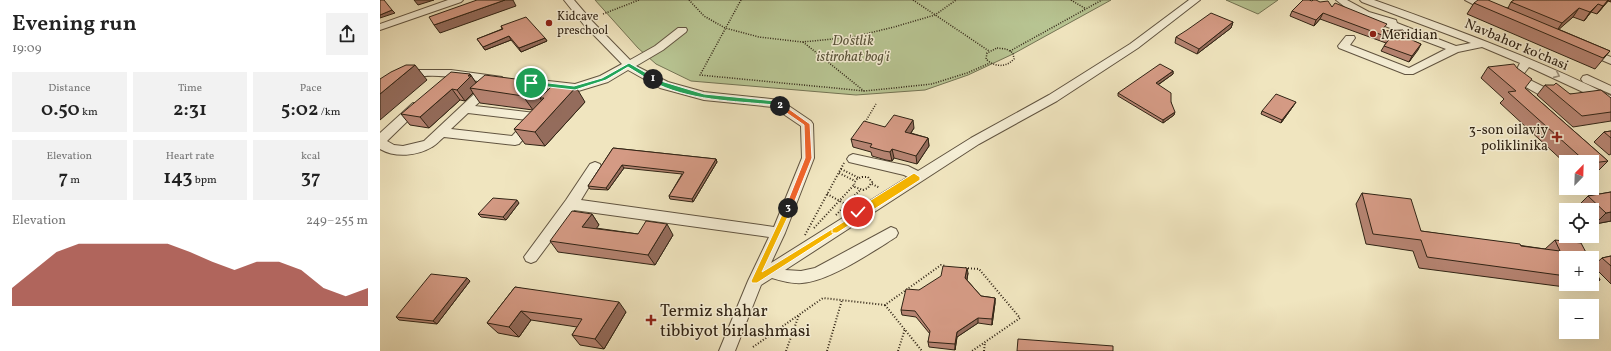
<!DOCTYPE html>
<html lang="en">
<head>
<meta charset="utf-8">
<style>
	:root { --surface:#fff; --page:#f2f2f2; --text:#222; --muted:#767676; --accent:#8f2418 }
	body { margin:0; font-family:Vollkorn,serif; background:var(--page); color:var(--text); height:100vh; display:flex; flex-direction:column; font-size:15px; white-space:nowrap }
	* { box-sizing:border-box; margin:0 }
	p { font-size:13px; color:var(--muted) }
	.icon { flex:none; width:22px; height:22px; fill:none; stroke:currentColor; stroke-width:2; stroke-linecap:round; stroke-linejoin:round }
	.map { position:relative; flex:1; overflow:hidden }
	.panel { display:flex; flex-direction:column; background:var(--surface); width:380px }
	.panel>* { flex:none }
	.needle { width:26px; rotate:23deg }
	.buttons { position:absolute; left:1179px; top:155px; display:grid; gap:8px }
	.buttons a { display:grid; place-items:center; width:40px; height:40px; border-radius:0px; background:var(--surface); box-shadow:0 4px 16px #0002; font-size:20px }
	.pin { position:absolute; display:grid; place-items:center; width:34px; height:34px; color:#fff; margin:-17px; border:2px solid #fff; border-radius:50%; box-shadow:0 1px 4px #0007 }
	.km { position:absolute; width:20px; height:20px; margin:-10px; border-radius:50%; background:#222; color:#fff; font-size:11px; line-height:20px; text-align:center }
	.round { display:grid; place-items:center; flex:none; width:42px; height:42px; border-radius:0px; background:var(--page) }
	.headline { display:flex; align-items:center; justify-content:space-between; height:68px; padding:0 12px }
	h1 { font-size:22px; font-weight:600; line-height:30px }
	.figures { display:grid; grid-template-columns:repeat(3,1fr); gap:6px; height:68px; padding:4px 12px }
	.figures div { display:grid; align-content:center; border-radius:0px; background:var(--page); text-align:center }
	.figures b { font-size:20px; font-weight:600 }
	.figures small { font-size:11px; font-weight:400 }
	.figures p { font-size:11px }
	.chart { height:112px; padding:8px 12px }
	.chart p { display:flex; justify-content:space-between }
	.chart svg { width:100%; height:72px; margin-top:4px; fill:var(--accent); opacity:.7 }
	main { display:flex; flex:1; min-height:0 }
	.map>svg:first-child { display:block }
	.green { fill:#b8c593; stroke:#747454 }
	.lines { fill:none; stroke-linecap:round; stroke-linejoin:round }
	.minor-casing { stroke:#615440; stroke-width:2 }
	.path-far1 { stroke:#312415; stroke-width:1.5; stroke-dasharray:1 1.5; stroke-linecap:butt }
	.path { stroke:#312415; stroke-width:2; stroke-dasharray:1 2; stroke-linecap:butt }
	.minor { fill:#f5eed5; fill-rule:evenodd }
	.wall { fill:#b68472; stroke:#312415 }
	.shaded-wall { fill:#946c5c; stroke:#312415 }
	.building { fill:#d49a84; stroke:#312415 }
	.oneway { stroke:#9d937f }
	.split-1 { fill:#22a559; stroke:#fff }
	.split-2 { fill:#22a559; stroke:#fff }
	.split-3 { fill:#f0652b; stroke:#fff }
	.split-4 { fill:#f5b400; stroke:#fff }
	.split-5 { fill:#f5b400; stroke:#fff }
	.poi-dot { fill:#8f2418; stroke:#f5eed5; stroke-width:1.5 }
	.labels { text-anchor:middle; stroke-width:3; stroke-linejoin:round; paint-order:stroke }
	.far-poi-label { font-size:12px; fill:#312415; stroke:#f5eed5; text-anchor:start }
	.poi-label { font-size:14px; fill:#312415; stroke:#f5eed5; text-anchor:start }
	.park-label { font-size:14px; font-style:italic; fill:#5a543b; stroke:#f5eed5 }
	.street-label { font-size:14px; fill:#312415; stroke:#f5eed5 }
	.near-poi-label { font-size:17px; fill:#312415; stroke:#f5eed5; text-anchor:start }
</style>
</head>
<body>
<main>
<section class="panel">
<div class="headline"><div><h1>Evening run</h1><p>19:09</p></div><a class="round"><svg class="icon" aria-label="share" viewBox="0 0 24 24"><path d="M12 15V3M7 8l5-5 5 5M5 13v7h14v-7"/></svg></a></div>
<div class="figures">
<div><p>Distance</p><b>0.50<small> km</small></b></div>
<div><p>Time</p><b>2:31</b></div>
<div><p>Pace</p><b>5:02<small> /km</small></b></div>
</div>
<div class="figures">
<div><p>Elevation</p><b>7<small> m</small></b></div>
<div><p>Heart rate</p><b>143<small> bpm</small></b></div>
<div><p>kcal</p><b>37</b></div>
</div>
<div class="chart"><p><span>Elevation</span>249–255 m</p>
<svg viewBox="0 0 160 44" preserveAspectRatio="none"><path d="M0 44V33L10 22L20 11L30 6L40 6L50 6L60 6L70 6L80 11L90 17L100 22L110 17L120 17L130 22L140 33L150 38L160 33V44z"/></svg>
</div>
</section>
<div class="map">
<svg width="1231" height="351" viewBox="0 0 1231 351">
	<rect width="100%" height="100%" fill="#f0e5bf"/>
	<filter id="stains"><feTurbulence type="fractalNoise" baseFrequency=".005" numOctaves="4"/><feColorMatrix values="0 0 0 0 .2 0 0 0 0 .09 0 0 0 0 .02 0 0 0 .5 -.17"/></filter>
	<radialGradient id="worn" r=".72"><stop offset=".6" stop-color="#630" stop-opacity="0"/><stop offset="1" stop-color="#630" stop-opacity=".3"/></radialGradient>
	<g class="green">
		<path d="M 215,0 L 731,0 L 633,54 L 588,75 L 545,90 L 476,95 L 311,81 L 276,64 L 258,48 Z"/>
		<path d="M 846,0 L 898,0 L 878,14 Z"/>
	</g>
	<g class="lines">
		<g class="minor-casing">
			<g id="minor">
				<path d="M 68,0 L 83,0 L 81,2 L 0,30 L 0,24 Z"/>
				<path d="M 184,0 L 194,0 L 212,21 L 250,60 L 275,46 L 298,28 L 306,28 L 307,30 L 306,32 L 283,50 L 256,66 L 288,82 L 324,92 L 400,100 L 431,121 L 433,124 L 434,158 L 405,233 L 391,263 L 528,177 L 524,175 L 469,162 L 467,159 L 469,156 L 473,154 L 528,166 L 538,171 L 591,138 L 669,95 L 750,44 L 809,0 L 820,0 L 758,48 L 677,101 L 599,144 L 405,270 L 421,271 L 435,268 L 511,227 L 516,229 L 518,233 L 516,237 C 492,252 450,281 422,283 C 412,284 402,281 392,278 L 381,285 L 355,351 L 339,351 L 368,281 L 389,237 L 194,210 L 156,261 L 151,263 L 146,261 L 144,257 L 186,200 L 210,164 L 215,162 L 220,164 L 221,167 L 201,200 L 394,227 L 422,158 L 421,126 L 393,107 L 324,100 L 280,88 L 248,70 L 228,82 L 195,92 L 138,85 L 136,82 L 138,79 L 142,78 L 195,84 L 220,76 L 242,64 L 204,25 Z"/>
				<path d="M 956,0 L 967,0 L 989,12 L 1016,20 L 1017,23 L 1076,46 L 1091,43 L 982,2 L 980,0 L 994,0 C 1075,29 1154,58 1231,96 L 1231,105 L 1149,67 L 1142,76 L 1166,88 L 1168,91 L 1166,94 L 1158,94 L 1130,78 L 1128,76 L 1137,69 L 1140,63 L 1102,47 L 1078,52 L 1033,74 L 1025,74 L 959,48 L 958,46 L 966,36 L 974,36 L 975,38 L 970,45 L 1029,68 L 1066,49 L 981,17 L 969,10 Z"/>
				<path d="M 1085,0 L 1098,0 L 1115,9 L 1114,11 L 1106,11 Z"/>
				<path d="M 1209,48 L 1231,57 L 1231,64 L 1205,53 L 1204,51 L 1205,49 Z"/>
				<path d="M 39,70 L 71,70 L 122,77 L 124,80 L 122,83 L 112,83 L 116,86 L 114,89 L 95,106 L 155,113 L 159,114 L 161,117 L 159,120 L 156,121 L 157,123 L 155,126 L 139,144 L 135,145 L 64,137 C 60,140 56,145 52,147 C 37,156 15,158 0,149 L 0,133 L 33,103 L 41,103 L 43,106 L 7,141 L 14,145 L 23,146 L 44,141 L 106,83 L 109,83 C 90,80 53,72 35,78 C 23,82 13,91 4,99 L 0,100 L 0,90 C 13,81 24,73 39,70 ZM 88,113 L 147,120 L 132,136 L 71,129 Z"/>
				<path d="M 1207,75 L 1231,86 L 1231,94 L 1203,82 L 1201,79 L 1203,76 Z"/>
			</g>
		</g>
		<g class="path-far1">
			<path d="M 309,0 L 324,16 L 345,28 L 379,37 L 422,42 L 473,37 L 514,27 L 555,15 L 576,0"/>
			<path d="M 361,0 L 320,75 L 485,91 L 552,84 L 587,73 L 610,63"/>
			<path d="M 533,0 L 609,51"/>
			<path d="M 691,0 L 706,9"/>
			<path d="M 223,14 L 259,0"/>
			<path d="M 423,42 L 484,91"/>
			<path d="M 617,48 L 626,49 L 633,53 L 634,59 C 626,68 614,67 606,59 L 607,53 Z"/>
			<path d="M 630,51 L 722,0"/>
			<path d="M 484,124 L 496,104"/>
		</g>
		<g class="path">
			<path d="M 461,169 L 479,178"/>
			<path d="M 459,173 L 475,181"/>
			<path d="M 482,177 L 488,177 L 492,182 L 488,188 L 483,190 L 475,187 L 474,183 L 477,179 Z"/>
			<path d="M 492,184 L 500,188"/>
			<path d="M 447,194 L 471,207"/>
			<path d="M 456,215 L 480,190"/>
			<path d="M 434,228 L 474,185"/>
			<path d="M 425,235 L 464,163"/>
			<path d="M 585,268 L 599,269 L 640,318 L 592,351"/>
			<path d="M 505,305 L 542,351"/>
			<path d="M 373,347 L 443,298 L 505,305 L 561,265 L 565,266"/>
			<path d="M 406,351 L 419,315"/>
			<path d="M 447,351 L 462,300"/>
			<path d="M 518,351 L 525,329"/>
			<path d="M 604,351 L 605,342"/>
		</g>
		<use href="#minor" class="minor"/>
	</g>
	<g class="wall">
		<path d="M 1134,0 L 1231,0 L 1231,2 L 1228,1 L 1217,14 L 1211,12 L 1204,21 L 1193,17 L 1178,29 L 1230,51 L 1215,69 L 1087,14 L 1094,3 L 1128,8 L 1131,2 Z"/>
		<path d="M 952,7 L 1004,30 L 1003,31 L 1027,35 L 1034,37 L 1033,41 L 1041,44 L 1029,62 L 1001,51 L 1006,43 L 940,19 L 934,26 L 910,16 L 912,11 Z"/>
		<path d="M 853,22 L 851,28 L 817,54 L 795,43 L 796,37 Z"/>
		<path d="M 121,26 L 165,38 L 167,41 L 141,52 L 131,40 L 105,50 L 97,39 L 122,29 Z"/>
		<path d="M 1108,67 L 1145,88 L 1228,161 L 1218,171 L 1212,172 L 1212,162 L 1186,162 L 1186,164 L 1120,103 L 1124,99 L 1101,78 Z"/>
		<path d="M 793,71 L 793,74 L 778,85 L 791,102 L 794,115 L 783,123 L 738,96 L 738,93 Z"/>
		<path d="M 90,74 L 96,83 L 158,82 L 165,93 L 205,102 L 165,146 L 145,144 L 134,129 L 153,110 L 100,103 L 93,93 L 85,101 L 80,100 L 49,128 L 30,125 L 21,114 Z"/>
		<path d="M 1165,85 L 1190,94 L 1231,98 L 1231,121 L 1193,127 L 1157,95 Z"/>
		<path d="M 914,105 L 901,123 L 881,114 L 882,111 Z"/>
		<path d="M 505,127 L 534,128 L 531,133 L 548,138 L 549,146 L 537,164 L 514,158 L 512,161 L 506,160 L 492,156 L 491,152 L 473,147 L 471,139 Z"/>
		<path d="M 1231,131 L 1231,154 L 1229,155 L 1214,142 L 1224,132 Z"/>
		<path d="M 233,148 L 336,159 L 337,162 L 313,202 L 290,199 L 289,196 L 302,174 L 244,168 L 228,190 L 210,189 L 208,186 Z"/>
		<path d="M 1231,192 L 1231,221 L 1215,224 L 1212,221 L 1212,210 L 1200,210 L 1197,207 L 1208,196 Z"/>
		<path d="M 982,193 L 1041,231 L 1165,249 L 1175,240 L 1186,258 L 1186,284 L 1212,284 L 1212,265 L 1220,280 L 1208,290 L 1039,268 L 1033,251 L 986,244 L 976,204 Z"/>
		<path d="M 139,203 L 126,220 L 101,217 L 98,214 Z"/>
		<path d="M 212,214 L 219,225 L 216,228 L 258,234 L 293,235 L 275,265 L 178,252 L 170,241 Z"/>
		<path d="M 1231,256 L 1231,284 L 1213,266 L 1222,258 Z"/>
		<path d="M 588,273 L 587,280 L 601,296 L 615,298 L 615,303 L 612,325 L 598,323 L 577,337 L 575,350 L 549,347 L 548,342 L 550,334 L 536,317 L 522,315 L 521,310 L 539,290 Z"/>
		<path d="M 87,278 L 90,281 L 57,324 L 19,320 L 16,317 Z"/>
		<path d="M 135,287 L 246,312 L 224,349 L 200,345 L 192,335 L 197,327 L 151,320 L 139,337 L 118,333 L 107,323 Z"/>
	</g>
	<g class="shaded-wall">
		<path d="M 34,0 L 54,0 L 38,5 Z"/>
		<path d="M 125,0 L 133,0 L 136,6 L 60,33 L 54,25 Z"/>
		<path d="M 1228,0 L 1229,0 L 1217,14 L 1223,6 Z"/>
		<path d="M 1218,4 L 1211,12 L 1204,21 L 1210,12 Z"/>
		<path d="M 1199,8 L 1193,17 L 1176,32 L 1182,23 Z"/>
		<path d="M 12,10 L 15,13 L 0,18 L 0,15 Z"/>
		<path d="M 943,13 L 940,19 L 934,26 L 936,20 Z"/>
		<path d="M 853,22 L 851,28 L 817,54 L 819,49 Z"/>
		<path d="M 129,36 L 131,40 L 105,50 L 103,47 Z"/>
		<path d="M 165,38 L 167,41 L 141,52 L 139,48 Z"/>
		<path d="M 1041,44 L 1038,50 L 1029,62 L 1032,56 Z"/>
		<path d="M 35,65 L 47,80 L 0,120 L 0,94 Z"/>
		<path d="M 793,71 L 793,74 L 776,86 L 776,83 Z"/>
		<path d="M 90,74 L 99,87 L 90,88 L 93,93 L 85,101 L 77,90 Z"/>
		<path d="M 158,82 L 167,96 L 160,98 L 162,101 L 153,110 L 143,96 Z"/>
		<path d="M 196,87 L 205,102 L 165,146 L 155,132 Z"/>
		<path d="M 72,89 L 80,100 L 49,128 L 40,117 Z"/>
		<path d="M 916,102 L 914,105 L 901,123 L 902,120 Z"/>
		<path d="M 795,112 L 794,115 L 783,123 L 783,120 Z"/>
		<path d="M 533,120 L 534,128 L 526,140 L 525,132 Z"/>
		<path d="M 548,138 L 549,146 L 537,164 L 536,156 Z"/>
		<path d="M 512,149 L 514,158 L 512,161 L 510,152 Z"/>
		<path d="M 336,159 L 337,162 L 313,202 L 312,199 Z"/>
		<path d="M 242,165 L 244,168 L 228,190 L 226,188 Z"/>
		<path d="M 137,200 L 139,203 L 126,220 L 123,217 Z"/>
		<path d="M 1231,212 L 1231,221 L 1215,224 L 1226,213 Z"/>
		<path d="M 212,214 L 219,225 L 210,237 L 202,227 Z"/>
		<path d="M 287,224 L 293,235 L 275,265 L 268,255 Z"/>
		<path d="M 587,268 L 588,273 L 586,284 L 585,278 Z"/>
		<path d="M 87,278 L 90,281 L 57,324 L 53,321 Z"/>
		<path d="M 615,298 L 615,303 L 612,325 L 612,319 Z"/>
		<path d="M 239,302 L 246,312 L 224,349 L 215,339 Z"/>
		<path d="M 141,311 L 151,320 L 139,337 L 129,327 Z"/>
		<path d="M 598,318 L 598,323 L 577,337 L 575,350 L 575,344 L 577,332 Z"/>
	</g>
	<g class="building">
		<path d="M 0,0 L 4,0 L 12,10 L 0,15 Z"/>
		<path d="M 97,0 L 125,0 L 54,25 L 49,17 Z"/>
		<path d="M 923,0 L 929,0 L 932,1 L 933,0 L 936,0 L 940,2 L 948,1 L 952,7 L 955,3 L 1007,24 L 1001,31 L 1023,30 L 1027,35 L 1034,37 L 1032,40 L 1041,44 L 1032,56 L 1004,46 L 1010,38 L 943,13 L 936,20 L 912,11 Z"/>
		<path d="M 1098,0 L 1108,0 L 1230,51 L 1223,58 L 1094,3 Z"/>
		<path d="M 1134,0 L 1228,0 L 1223,6 L 1218,4 L 1210,12 L 1199,8 L 1182,23 L 1131,2 Z"/>
		<path d="M 831,13 L 853,22 L 819,49 L 796,37 L 807,30 Z"/>
		<path d="M 146,17 L 165,38 L 139,48 L 129,36 L 103,47 L 97,39 L 123,29 L 121,26 Z"/>
		<path d="M 780,64 L 793,71 L 776,83 L 791,93 L 791,102 L 795,112 L 783,120 L 738,93 Z"/>
		<path d="M 1134,64 L 1137,68 L 1152,79 L 1145,88 L 1228,161 L 1212,163 L 1212,162 L 1206,162 L 1128,92 L 1136,91 L 1108,67 Z"/>
		<path d="M 26,65 L 35,65 L 0,94 L 0,79 L 11,72 Z"/>
		<path d="M 71,72 L 90,74 L 88,76 L 91,76 L 77,90 L 72,89 L 40,117 L 21,114 Z"/>
		<path d="M 105,75 L 158,82 L 143,96 L 90,88 Z"/>
		<path d="M 1176,83 L 1190,94 L 1221,90 L 1231,98 L 1231,112 L 1202,116 L 1165,85 L 1174,85 Z"/>
		<path d="M 173,85 L 196,87 L 155,132 L 134,129 L 164,98 L 160,98 Z"/>
		<path d="M 896,94 L 916,102 L 902,120 L 882,111 Z"/>
		<path d="M 514,115 L 533,120 L 525,132 L 548,138 L 536,156 L 512,149 L 510,152 L 504,151 L 490,147 L 492,144 L 471,139 L 484,121 L 505,127 Z"/>
		<path d="M 1231,131 L 1231,138 L 1224,132 Z"/>
		<path d="M 233,148 L 336,159 L 312,199 L 289,196 L 304,172 L 242,165 L 226,188 L 208,186 Z"/>
		<path d="M 1231,192 L 1231,212 L 1226,213 L 1208,196 Z"/>
		<path d="M 982,193 L 1031,199 L 1041,231 L 1140,244 L 1141,246 L 1180,251 L 1175,240 L 1201,243 L 1209,258 L 1186,258 L 1186,276 L 1047,257 L 1041,240 L 993,234 Z"/>
		<path d="M 113,198 L 137,200 L 123,217 L 98,214 Z"/>
		<path d="M 192,211 L 212,214 L 202,227 L 258,234 L 266,221 L 287,224 L 268,255 L 170,241 Z"/>
		<path d="M 1231,256 L 1231,266 L 1222,258 Z"/>
		<path d="M 1212,265 L 1220,280 L 1212,279 Z"/>
		<path d="M 563,266 L 587,268 L 585,278 L 601,296 L 615,298 L 612,319 L 598,318 L 577,332 L 575,344 L 548,342 L 550,331 L 535,311 L 521,310 L 526,289 L 539,290 L 561,276 Z"/>
		<path d="M 51,274 L 87,278 L 53,321 L 16,317 Z"/>
		<path d="M 135,287 L 239,302 L 215,339 L 192,335 L 202,319 L 141,311 L 129,327 L 107,323 Z"/>
		<path d="M 638,339 L 733,346 L 733,351 L 637,351 Z"/>
	</g>
	<defs><path id="oneway-chevron" d="M-2-3.5L2.5 0L-2 3.5" fill="none" stroke-width="1.6" stroke-linecap="round" stroke-linejoin="round"/></defs>
	<use class="oneway" href="#oneway-chevron" transform="translate(1177 75) rotate(24)"/>
	<path class="split-1" d="M 249,63 L 275,78 L 275,81 L 271,81 L 248,67 L 226,80 L 195,90 L 151,85 L 148,83 L 151,81 L 194,86 L 222,78 Z"/>
	<path class="split-2" d="M 271,78 L 324,94 L 396,101 L 403,106 L 400,108 L 395,105 C 354,101 308,101 271,81 Z"/>
	<path class="split-3" d="M 398,104 L 402,104 L 430,124 L 432,158 L 412,208 L 408,211 L 405,208 L 425,158 L 424,125 L 398,107 Z"/>
	<path class="split-4" d="M 406,206 L 408,206 L 412,208 L 382,272 L 452,229 L 457,229 L 458,231 L 377,283 L 372,283 L 371,281 Z"/>
	<path class="split-5" d="M 534,173 L 540,177 L 540,180 L 457,233 L 452,233 L 452,229 L 476,214 L 474,212 L 475,210 Z"/>
	<g class="poi-dot">
		<circle cx="169" cy="23" r="4"/>
		<circle cx="993" cy="34" r="4"/>
		<path d="M1175 131h4v4h4v4h-4v4h-4v-4h-4v-4h4z"/>
		<path d="M269 314h4v4h4v4h-4v4h-4v-4h-4v-4h4z"/>
	</g>
	<g class="labels">
		<g class="far-poi-label">
			<text x="177" y="20">Kidcave<tspan x="177" dy="14">preschool</tspan></text>
		</g>
		<g class="poi-label">
			<text x="1001" y="39">Meridian</text>
			<text x="1168" y="134" text-anchor="end">3-son oilaviy<tspan x="1168" dy="16">poliklinika</tspan></text>
		</g>
		<g class="park-label">
			<text x="473" y="45">Do'stlik<tspan x="473" dy="16">istirohat bog'i</tspan></text>
		</g>
		<g class="street-label">
			<text transform="translate(1137 44) rotate(23)" y="5">Navbahor ko'chasi</text>
		</g>
		<g class="near-poi-label">
			<text x="280" y="316">Termiz shahar<tspan x="280" dy="20">tibbiyot birlashmasi</tspan></text>
		</g>
	</g>
	<rect width="100%" height="100%" filter="url(#stains)"/>
	<rect width="100%" height="100%" fill="url(#worn)"/>
</svg>
<div class="buttons">
<a><svg class="needle" viewBox="-14 -14 28 28"><path d="M0-13l5 13h-10z" fill="#e53935"/><path d="M0 13l5-13h-10z" fill="#767676"/></svg></a>
<a><svg class="icon" aria-label="locate" viewBox="0 0 24 24"><circle cx="12" cy="12" r="6"/><path d="M12 2v4M12 18v4M2 12h4M18 12h4"/></svg></a>
<a>+</a>
<a>−</a>
</div>
<div class="pin" style="left:151px;top:83px;background:#1e9e55"><svg class="icon" aria-label="arrive" viewBox="0 0 24 24"><path d="M6 21V4h12l-3 4 3 4H6"/></svg></div>
<div class="pin" style="left:478px;top:212px;background:#d93025"><svg class="icon" aria-label="check" viewBox="0 0 24 24"><path d="M5 12l5 5 9-10"/></svg></div>
<b class="km" style="left:273px;top:79px">1</b>
<b class="km" style="left:400px;top:106px">2</b>
<b class="km" style="left:408px;top:208px">3</b>
</div>
</main>
</body>
</html>
